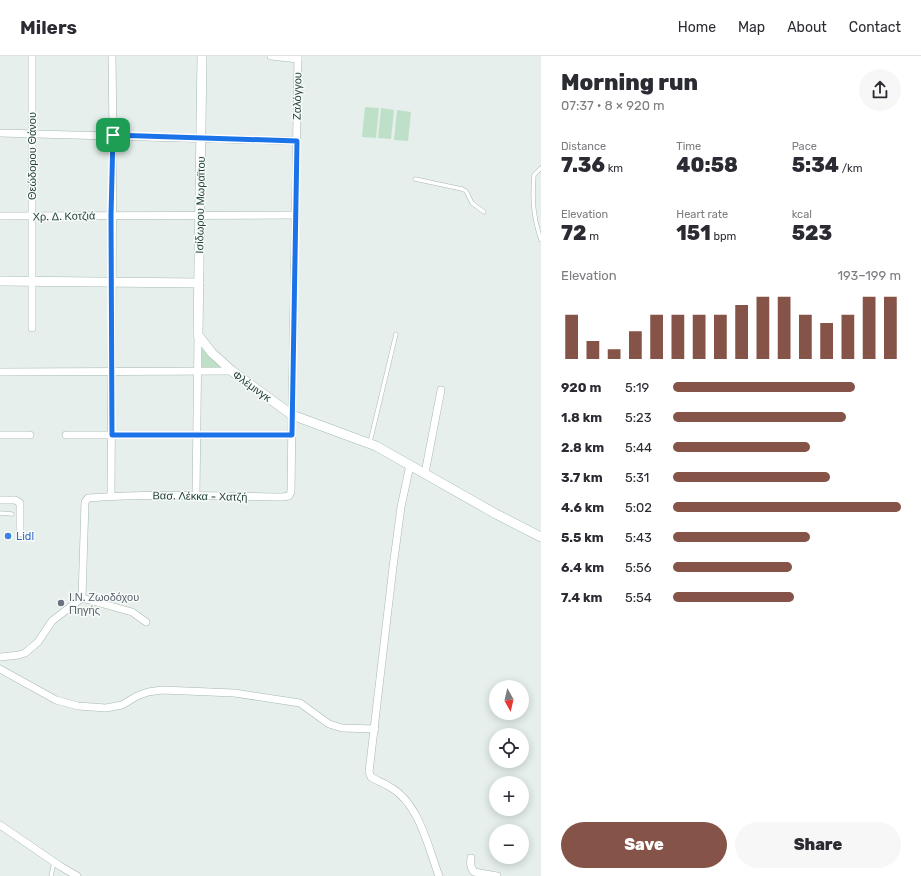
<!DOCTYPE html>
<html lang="en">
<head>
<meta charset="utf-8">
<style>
	:root { --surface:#fff; --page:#f7f7f7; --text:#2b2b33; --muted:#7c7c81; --line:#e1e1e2; --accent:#855347 }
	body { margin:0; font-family:Rubik,sans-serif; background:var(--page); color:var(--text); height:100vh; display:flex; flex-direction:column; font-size:15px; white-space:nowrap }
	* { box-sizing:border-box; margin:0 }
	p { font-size:13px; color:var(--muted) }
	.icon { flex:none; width:22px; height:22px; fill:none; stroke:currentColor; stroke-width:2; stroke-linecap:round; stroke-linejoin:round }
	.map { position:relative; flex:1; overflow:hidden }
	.panel { display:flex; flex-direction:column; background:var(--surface); width:380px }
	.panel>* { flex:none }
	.needle { width:26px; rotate:172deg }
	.fabs { position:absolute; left:489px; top:624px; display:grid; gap:8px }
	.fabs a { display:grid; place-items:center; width:40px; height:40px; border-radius:50%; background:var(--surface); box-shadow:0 2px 10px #0003; font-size:20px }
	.pin { position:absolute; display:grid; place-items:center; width:34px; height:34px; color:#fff; margin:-17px; border-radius:8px; box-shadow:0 2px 6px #0006 }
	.round { display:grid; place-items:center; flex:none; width:42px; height:42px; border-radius:21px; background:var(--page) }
	.summary { display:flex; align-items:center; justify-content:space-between; height:68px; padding:0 20px }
	h1 { font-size:22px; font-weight:800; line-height:30px }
	.stats { display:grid; grid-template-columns:repeat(3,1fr); gap:6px; height:68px; padding:4px 20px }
	.stats div { display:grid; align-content:center }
	.stats b { font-size:20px; font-weight:800 }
	.stats small { font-size:11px; font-weight:400 }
	.stats p { font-size:11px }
	.chart { height:112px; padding:8px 20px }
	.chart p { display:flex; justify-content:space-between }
	.chart svg { width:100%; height:72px; margin-top:4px; stroke:var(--accent); stroke-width:6 }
	.action { display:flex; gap:8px; margin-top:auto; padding:8px 20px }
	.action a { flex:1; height:46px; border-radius:24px; background:var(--accent); color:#fff; font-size:16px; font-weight:800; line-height:46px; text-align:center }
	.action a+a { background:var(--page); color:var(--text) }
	ul { padding:0 20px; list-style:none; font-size:13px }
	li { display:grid; grid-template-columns:64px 48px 1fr; align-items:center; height:30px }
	li i { height:10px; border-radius:5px; background:var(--accent) }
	header { display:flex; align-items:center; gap:24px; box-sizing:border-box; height:56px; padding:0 20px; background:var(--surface); border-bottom:1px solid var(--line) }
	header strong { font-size:19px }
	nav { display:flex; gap:22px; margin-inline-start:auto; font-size:14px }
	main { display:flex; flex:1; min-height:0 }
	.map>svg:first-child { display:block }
	.green { fill:#bfe0c8 }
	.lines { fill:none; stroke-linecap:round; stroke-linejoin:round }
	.lane-casing { stroke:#a8b8b2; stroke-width:4.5 }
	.street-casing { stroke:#a8b8b2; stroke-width:8 }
	.secondary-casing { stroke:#a4bbb3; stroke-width:10 }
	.lane { stroke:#fff; stroke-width:3.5 }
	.street { stroke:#fff; stroke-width:7 }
	.secondary { stroke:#fff; stroke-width:9 }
	.route-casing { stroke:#fff; stroke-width:8 }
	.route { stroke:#1a73e8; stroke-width:5 }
	.shop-dot { fill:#3f7fe0; stroke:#f7fbf9; stroke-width:1.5 }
	.worship-dot { fill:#6b7280; stroke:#f7fbf9; stroke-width:1.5 }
	.labels { text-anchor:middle; stroke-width:3; stroke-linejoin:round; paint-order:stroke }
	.street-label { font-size:11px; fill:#24423a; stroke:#f7fbf9 }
	.shop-label { font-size:11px; fill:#366cbe; stroke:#f7fbf9; text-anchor:start }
	.worship-label { font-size:11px; fill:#5b616d; stroke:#f7fbf9; text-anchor:start }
</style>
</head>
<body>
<header>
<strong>Milers</strong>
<nav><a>Home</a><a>Map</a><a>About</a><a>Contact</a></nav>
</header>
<main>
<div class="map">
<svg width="541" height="820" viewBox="0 0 541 820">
	<rect width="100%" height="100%" fill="#e6efeb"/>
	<g class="green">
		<path d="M 365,51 L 379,52 L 376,82 L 362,81 Z"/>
		<path d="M 381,52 L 394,54 L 391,83 L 378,82 Z"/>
		<path d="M 397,54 L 411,56 L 408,85 L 394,84 Z"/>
		<path d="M 201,290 L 222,311 L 202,311 Z"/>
	</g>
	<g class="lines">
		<g class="lane-casing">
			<g id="lane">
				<path d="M 541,112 L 534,119 C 532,143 533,161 541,184"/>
				<path d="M 415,123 L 462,133 L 466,135 L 472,147 L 484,156"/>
				<path d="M 370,386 L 396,278"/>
				<path d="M 0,457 L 12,458"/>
				<path d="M 51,820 L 54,806"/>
			</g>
		</g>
		<g class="street-casing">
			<g id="street">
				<path d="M 32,0 L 32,272"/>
				<path d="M 271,0 L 298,3"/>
				<path d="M 0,77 L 297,85"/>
				<path d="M 0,160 L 296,159"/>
				<path d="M 0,316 L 232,315"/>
				<path d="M 0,379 L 30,379"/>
				<path d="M 66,379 L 292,379"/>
				<path d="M 410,409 L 401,451 L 393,511 L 369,716 L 371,721 C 377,725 384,727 390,731 C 419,747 428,791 439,820"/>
				<path d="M 425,417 L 441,334"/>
				<path d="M 196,439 L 198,279"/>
				<path d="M 111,440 L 113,79 L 112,0"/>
				<path d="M 0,444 L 15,444 L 20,447 L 20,477"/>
				<path d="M 82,542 L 132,556 L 146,566"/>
				<path d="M 0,601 L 19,599 L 25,597 L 38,586 L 52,565 L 82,542 L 85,446 L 88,442 C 152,437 218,440 282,441 L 289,440 L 291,436 L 292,359 L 298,0"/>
				<path d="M 0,613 L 56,644 L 78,650 L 106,652 L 122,649 L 137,640 L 148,636 L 162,634 L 234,637 L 300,647 L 329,668 L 342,672 L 375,673"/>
				<path d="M 0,769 L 60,810 L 77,820"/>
				<path d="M 471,802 C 470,807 470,811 474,816 L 497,820"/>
			</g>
		</g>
		<g class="secondary-casing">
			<g id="secondary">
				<path d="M 202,0 L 198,279 L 212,297 L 232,315 L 292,359 L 376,390 L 496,458 L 541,481"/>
				<path d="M 0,225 L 199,227"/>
			</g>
		</g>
		<use href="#lane" class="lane"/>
		<use href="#street" class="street"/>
		<use href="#secondary" class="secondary"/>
	</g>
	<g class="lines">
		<g class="route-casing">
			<path id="route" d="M 113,79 L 297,85 L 292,379 L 112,379 L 111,159 Z"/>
		</g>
		<use href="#route" class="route"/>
	</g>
	<circle class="shop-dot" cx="8" cy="480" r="4"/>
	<circle class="worship-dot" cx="61" cy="547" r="4"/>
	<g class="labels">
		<g class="street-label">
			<text transform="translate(297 40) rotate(-89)" y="4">Ζαλόγγου</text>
			<text transform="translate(32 100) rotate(-90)" y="4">Θεώδορου Θάνου</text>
			<text transform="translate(200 149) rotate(-89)" y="4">Ισίδωρου Μωραϊτου</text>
			<text transform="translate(64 160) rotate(-1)" y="4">Χρ. Δ. Κοτζιά</text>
			<text transform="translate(252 330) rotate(36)" y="4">Φλέμινγκ</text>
			<text transform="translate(200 440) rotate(1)" y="4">Βασ. Λέκκα - Χατζή</text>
		</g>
		<g class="shop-label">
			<text x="16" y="484">Lidl</text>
		</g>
		<g class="worship-label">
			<text x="69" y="545">Ι.Ν. Ζωοδόχου<tspan x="69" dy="13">Πηγής</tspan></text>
		</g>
	</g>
</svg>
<div class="fabs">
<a><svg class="needle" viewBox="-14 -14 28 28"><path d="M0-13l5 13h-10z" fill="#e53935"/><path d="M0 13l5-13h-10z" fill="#7c7c81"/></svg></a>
<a><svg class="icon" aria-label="locate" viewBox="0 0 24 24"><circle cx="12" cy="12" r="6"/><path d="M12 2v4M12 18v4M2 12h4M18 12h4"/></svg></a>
<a>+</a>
<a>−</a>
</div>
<div class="pin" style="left:113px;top:79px;background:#1e9e55"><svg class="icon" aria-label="arrive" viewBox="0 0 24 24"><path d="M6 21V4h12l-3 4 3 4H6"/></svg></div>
</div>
<section class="panel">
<div class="summary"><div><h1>Morning run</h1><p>07:37 · 8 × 920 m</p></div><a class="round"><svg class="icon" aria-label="share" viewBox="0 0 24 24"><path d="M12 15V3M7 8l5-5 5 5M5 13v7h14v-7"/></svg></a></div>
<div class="stats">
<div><p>Distance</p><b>7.36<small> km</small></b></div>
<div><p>Time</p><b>40:58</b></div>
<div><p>Pace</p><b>5:34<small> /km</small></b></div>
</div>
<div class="stats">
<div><p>Elevation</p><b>72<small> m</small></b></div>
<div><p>Heart rate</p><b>151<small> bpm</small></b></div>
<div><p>kcal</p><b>523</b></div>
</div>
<div class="chart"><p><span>Elevation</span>193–199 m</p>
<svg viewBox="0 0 160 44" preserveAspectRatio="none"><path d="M5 44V17M15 44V33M25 44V38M35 44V27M45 44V17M55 44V17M65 44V17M75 44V17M85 44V11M95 44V6M105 44V6M115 44V17M125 44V22M135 44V17M145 44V6M155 44V6"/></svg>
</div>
<ul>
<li><b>920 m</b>5:19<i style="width:80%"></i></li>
<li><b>1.8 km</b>5:23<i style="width:76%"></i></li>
<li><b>2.8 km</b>5:44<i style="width:60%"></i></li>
<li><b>3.7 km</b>5:31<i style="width:69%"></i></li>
<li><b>4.6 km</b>5:02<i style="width:100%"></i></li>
<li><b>5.5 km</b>5:43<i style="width:60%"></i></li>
<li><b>6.4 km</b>5:56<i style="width:52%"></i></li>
<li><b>7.4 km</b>5:54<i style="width:53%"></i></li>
</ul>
<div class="action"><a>Save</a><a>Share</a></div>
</section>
</main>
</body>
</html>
